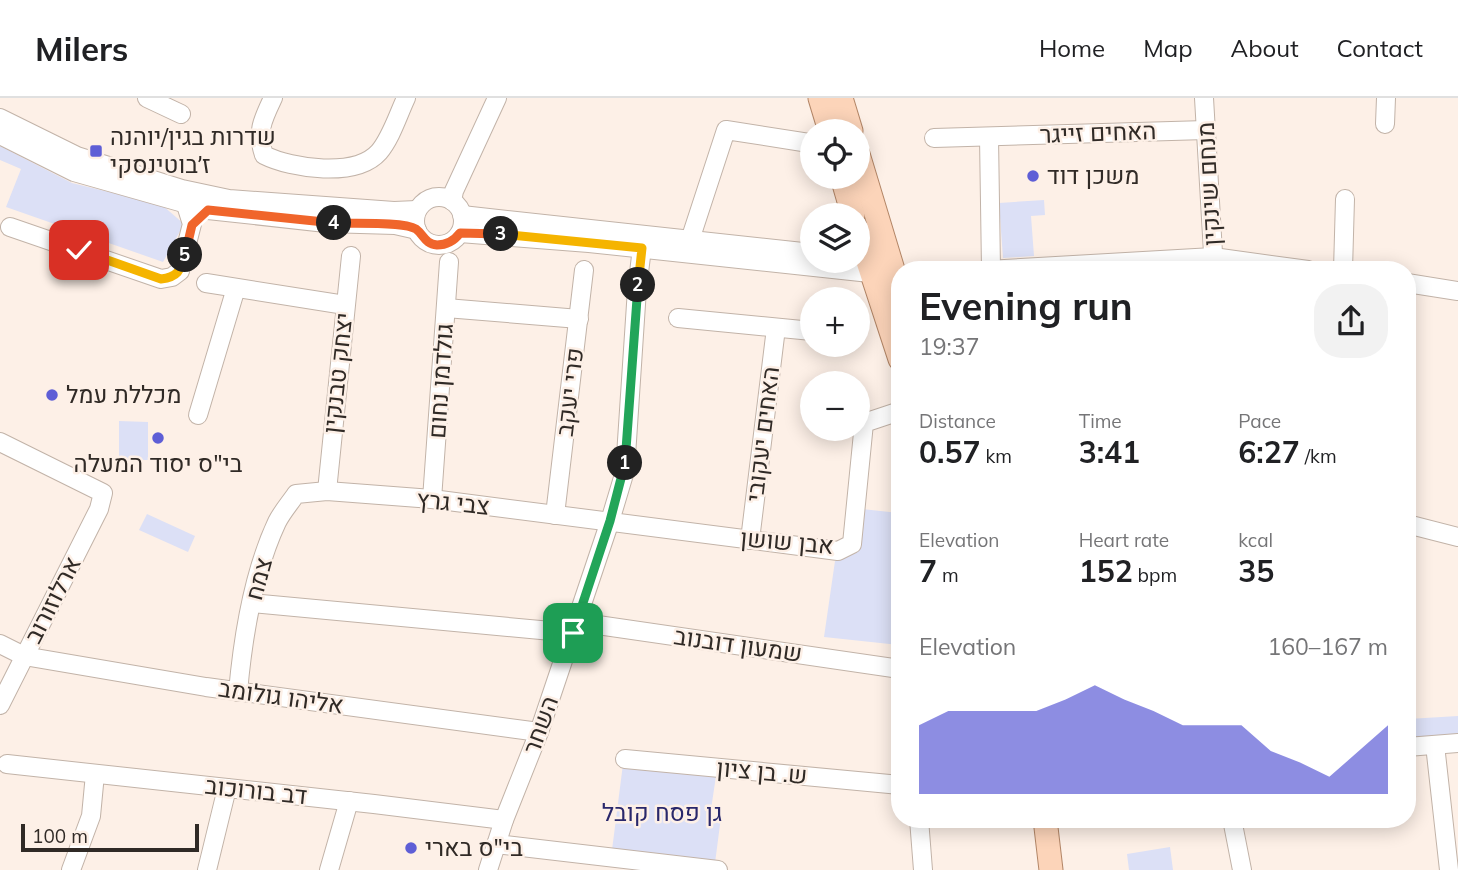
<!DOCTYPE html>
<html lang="en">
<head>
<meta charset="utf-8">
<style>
	:root { --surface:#fff; --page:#f2f2f2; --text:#202124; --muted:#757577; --line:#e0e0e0; --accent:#5e5ed6 }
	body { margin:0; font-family:Mulish,Heebo,sans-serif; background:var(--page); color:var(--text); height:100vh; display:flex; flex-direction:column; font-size:26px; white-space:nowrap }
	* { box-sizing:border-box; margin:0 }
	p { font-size:23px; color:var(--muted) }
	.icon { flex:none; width:38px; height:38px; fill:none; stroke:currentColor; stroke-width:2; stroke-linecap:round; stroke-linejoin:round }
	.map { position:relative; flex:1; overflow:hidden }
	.sheet { position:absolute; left:891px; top:163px; width:525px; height:567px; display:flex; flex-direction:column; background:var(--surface); border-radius:28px; box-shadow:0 4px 18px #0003 }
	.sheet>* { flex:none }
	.fabs { position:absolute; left:800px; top:21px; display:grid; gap:14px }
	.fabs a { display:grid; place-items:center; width:70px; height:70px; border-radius:50%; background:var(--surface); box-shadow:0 4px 18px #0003; font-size:35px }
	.scale { position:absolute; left:21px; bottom:18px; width:178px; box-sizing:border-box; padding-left:7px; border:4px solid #302a26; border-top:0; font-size:19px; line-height:24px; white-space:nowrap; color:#302a26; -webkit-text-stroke:5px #fdf0e7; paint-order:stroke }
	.pin { position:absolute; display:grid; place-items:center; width:60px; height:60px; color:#fff; margin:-30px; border-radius:14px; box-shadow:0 4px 10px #0006 }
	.km { position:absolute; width:35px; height:35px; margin:-18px; border-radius:50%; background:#222; color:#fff; font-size:19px; line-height:35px; text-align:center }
	.round { display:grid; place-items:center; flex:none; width:74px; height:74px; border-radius:28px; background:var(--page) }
	.headline { display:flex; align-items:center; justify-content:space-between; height:119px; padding:0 28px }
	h1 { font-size:38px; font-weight:700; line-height:52px }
	.metrics { display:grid; grid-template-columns:repeat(3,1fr); gap:10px; height:119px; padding:7px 28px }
	.metrics div { display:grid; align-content:center }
	.metrics b { font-size:30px; font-weight:700 }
	.metrics small { font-size:19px; font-weight:400 }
	.metrics p { font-size:19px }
	.chart { height:196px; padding:14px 28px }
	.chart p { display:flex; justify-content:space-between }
	.chart svg { width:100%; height:126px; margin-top:7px; fill:var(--accent); opacity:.7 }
	header { display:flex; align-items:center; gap:42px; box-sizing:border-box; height:98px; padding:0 35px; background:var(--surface); border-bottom:2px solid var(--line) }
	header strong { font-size:33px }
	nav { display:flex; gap:38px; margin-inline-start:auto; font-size:24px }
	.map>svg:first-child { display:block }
	.green { fill:#dce0f6 }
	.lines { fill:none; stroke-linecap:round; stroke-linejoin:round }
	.minor-casing { stroke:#c2b3a8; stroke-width:20 }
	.major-casing { stroke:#b38667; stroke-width:25 }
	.minor { stroke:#fff; stroke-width:18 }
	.major { stroke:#fcd4b9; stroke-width:23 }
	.split-1-casing { stroke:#fff; stroke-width:14 }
	.split-2-casing { stroke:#fff; stroke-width:14 }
	.split-3-casing { stroke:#fff; stroke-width:14 }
	.split-4-casing { stroke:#fff; stroke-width:14 }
	.split-5-casing { stroke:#fff; stroke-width:14 }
	.split-6-casing { stroke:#fff; stroke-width:14 }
	.split-1 { stroke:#22a559; stroke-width:9 }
	.split-2 { stroke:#22a559; stroke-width:9 }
	.split-3 { stroke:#f5b400; stroke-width:9 }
	.split-4 { stroke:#f0652b; stroke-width:9 }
	.split-5 { stroke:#f0652b; stroke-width:9 }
	.split-6 { stroke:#f5b400; stroke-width:9 }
	.poi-dot { fill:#5e5ed6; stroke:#fdf0e7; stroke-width:2.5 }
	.labels { text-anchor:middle; stroke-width:5; stroke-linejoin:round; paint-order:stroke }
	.street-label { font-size:24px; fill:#302a26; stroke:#fdf0e7 }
	.poi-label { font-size:24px; fill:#302a26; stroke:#fdf0e7; text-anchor:start }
	.park-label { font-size:24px; fill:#29276b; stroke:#fdf0e7 }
</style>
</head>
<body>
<header>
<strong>Milers</strong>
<nav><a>Home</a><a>Map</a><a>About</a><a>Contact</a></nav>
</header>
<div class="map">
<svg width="1458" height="772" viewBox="0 0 1458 772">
	<rect width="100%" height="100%" fill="#fdf0e7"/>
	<g class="green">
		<path d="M 0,48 L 72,85 L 162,107 L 184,126 L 163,164 L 6,109 L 21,71 L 0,62 Z"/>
		<path d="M 1044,102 L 1045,117 L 1031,118 L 1034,158 L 1003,160 L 999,105 Z"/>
		<path d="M 119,323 L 148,324 L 148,362 L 119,362 Z"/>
		<path d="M 862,411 L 899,415 L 899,547 L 824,539 L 835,463 L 856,455 Z"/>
		<path d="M 147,416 L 195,438 L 188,454 L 139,432 Z"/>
		<path d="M 1458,618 L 1458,637 L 1410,641 L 1408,621 Z"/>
		<path d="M 623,666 L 716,678 L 710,718 L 721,719 L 715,765 L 612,752 Z"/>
		<path d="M 1170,749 L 1173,772 L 1129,772 L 1127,756 Z"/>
	</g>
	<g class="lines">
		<g class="minor-casing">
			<g id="minor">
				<path d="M 147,0 L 181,16"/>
				<path d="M 273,0 C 263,21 256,34 264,57 C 292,71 356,80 379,54 C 391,40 398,17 406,0"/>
				<path d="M 1204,0 L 1214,172"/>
				<path d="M 0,20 L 77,58 L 182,91 L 229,101 L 394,113 L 417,112"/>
				<path d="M 1385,26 L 1386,0"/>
				<path d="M 0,37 L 74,74 L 208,112 L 326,125 L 395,127 L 417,132"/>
				<path d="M 989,39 L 991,171"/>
				<path d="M 934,40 L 1206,32"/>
				<circle cx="439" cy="123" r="24"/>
				<path d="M 452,103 L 454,93 L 497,0"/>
				<path d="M 462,117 L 812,155"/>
				<path d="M 10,129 L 161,181 L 172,179 L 180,173 L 192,126 L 186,107"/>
				<path d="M 460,135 L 589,145 L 870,175 L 881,173"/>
				<path d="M 690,142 L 726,32 L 809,45"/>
				<path d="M 986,172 L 1213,159 L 1308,172"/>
				<path d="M 1343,172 L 1345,101"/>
				<path d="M 206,185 L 345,207"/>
				<path d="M 1407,185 L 1458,193"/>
				<path d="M 446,210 L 579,221"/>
				<path d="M 678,220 L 812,233"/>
				<path d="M 198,317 L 236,190"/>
				<path d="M 0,344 L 103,395 L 99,411 L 0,607"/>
				<path d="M 327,393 L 351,158"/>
				<path d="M 432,401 L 449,164"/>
				<path d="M 555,417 L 584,172"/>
				<path d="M 1407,426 L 1458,439"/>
				<path d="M 750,442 L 776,230"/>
				<path d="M 252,505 L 573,535"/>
				<path d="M 577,524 L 900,571"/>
				<path d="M 0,546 L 24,558 L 206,589 L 539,634"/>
				<path d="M 238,594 C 243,538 253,475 277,424 C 282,414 290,405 296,396 L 327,393 L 432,401 L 838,453 L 852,446 L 864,325 L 894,315"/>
				<path d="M 1435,647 L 1449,772"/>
				<path d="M 1407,649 L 1458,645"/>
				<path d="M 625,661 L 900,687"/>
				<path d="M 7,666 L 374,706 L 504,722"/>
				<path d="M 919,721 L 923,772"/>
				<path d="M 1232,721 L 1242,772"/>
				<path d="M 496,746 L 718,772"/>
				<path d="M 71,772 L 91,718 L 95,676"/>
				<path d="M 207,772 L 227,690"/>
				<path d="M 329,772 L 349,703"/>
				<path d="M 488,772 L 504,722 L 539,634 L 610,423 L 625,373 L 637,191 L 642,150"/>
			</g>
		</g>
		<g class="major-casing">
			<g id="major">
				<path d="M 820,0 L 830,33"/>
				<path d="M 841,0 L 851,33"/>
				<path d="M 858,56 L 900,195"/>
				<path d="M 842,79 L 853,117"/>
				<path d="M 858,133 L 900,261"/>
				<path d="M 1045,721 L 1051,772"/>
			</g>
		</g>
		<use href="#minor" class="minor"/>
		<use href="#major" class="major"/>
	</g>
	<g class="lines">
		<g class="split-1-casing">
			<path id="split-1" d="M 573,535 L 610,423 L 625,365"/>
		</g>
		<g class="split-2-casing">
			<path id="split-2" d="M 625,365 L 638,187"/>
		</g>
		<g class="split-3-casing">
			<path id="split-3" d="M 501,136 L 642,150 L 638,187"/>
		</g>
		<g class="split-4-casing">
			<path id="split-4" d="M 334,125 C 351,126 403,123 416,131 C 424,137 425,146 437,147 C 447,147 454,143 460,135 L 501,136"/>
		</g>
		<g class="split-5-casing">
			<path id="split-5" d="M 185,157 L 192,127 L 208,112 L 334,125"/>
		</g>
		<g class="split-6-casing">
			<path id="split-6" d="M 79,152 L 161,181 C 178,179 180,173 185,157"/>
		</g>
		<use href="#split-1" class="split-1"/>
		<use href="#split-2" class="split-2"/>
		<use href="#split-3" class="split-3"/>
		<use href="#split-4" class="split-4"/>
		<use href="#split-5" class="split-5"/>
		<use href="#split-6" class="split-6"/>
	</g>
	<g class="poi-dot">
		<rect x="89" y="46" width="14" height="14" rx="3.5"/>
		<circle cx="1033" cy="78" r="7"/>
		<circle cx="52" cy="297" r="7"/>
		<circle cx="158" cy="340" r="7"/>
		<circle cx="411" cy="750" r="7"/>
	</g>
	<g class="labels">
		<g class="street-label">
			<text transform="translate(1098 35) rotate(-2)" y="8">האחים זייגר</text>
			<text transform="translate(1209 86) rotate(-93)" y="8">מנחם שינקין</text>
			<text transform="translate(338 275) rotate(-84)" y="8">יצחק טבנקין</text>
			<text transform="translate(441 283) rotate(-86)" y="8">גולדמן נחום</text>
			<text transform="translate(570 294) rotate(-83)" y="8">פרי יעקב</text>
			<text transform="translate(763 336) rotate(-83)" y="8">האחים יעקובי</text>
			<text transform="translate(453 405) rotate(6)" y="8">צבי גרץ</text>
			<text transform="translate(787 444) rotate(5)" y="8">אבן שושן</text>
			<text transform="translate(259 481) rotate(-75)" y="8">צמח</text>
			<text transform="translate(53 502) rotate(-63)" y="8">ארלוזורוב</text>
			<text transform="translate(738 547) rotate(8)" y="8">שמעון דובנוב</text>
			<text transform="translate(281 599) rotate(8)" y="8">אליהו גולומב</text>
			<text transform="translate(541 627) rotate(-70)" y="8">השחר</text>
			<text transform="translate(762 674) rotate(5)" y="8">ש. בן ציון</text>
			<text transform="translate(256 693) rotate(6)" y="8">דב בורוכוב</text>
		</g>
		<g class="poi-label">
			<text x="110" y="47">שדרות בגין/יוהנה<tspan x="110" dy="28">ז׳בוטינסקי</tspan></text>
			<text x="1047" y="86">משכן דוד</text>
			<text x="66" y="305">מכללת עמל</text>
			<text x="158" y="374" text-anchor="middle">בי"ס יסוד המעלה</text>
			<text x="425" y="758">בי"ס בארי</text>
		</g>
		<g class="park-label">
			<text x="662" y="723">גן פסח קובל</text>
		</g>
	</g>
</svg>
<div class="fabs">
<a><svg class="icon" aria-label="locate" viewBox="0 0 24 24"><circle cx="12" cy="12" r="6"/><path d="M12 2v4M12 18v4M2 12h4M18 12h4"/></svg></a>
<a><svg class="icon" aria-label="layers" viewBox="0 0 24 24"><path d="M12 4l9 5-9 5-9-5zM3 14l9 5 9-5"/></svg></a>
<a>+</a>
<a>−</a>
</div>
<div class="scale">100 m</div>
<div class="pin" style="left:573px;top:535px;background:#1e9e55"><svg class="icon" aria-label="arrive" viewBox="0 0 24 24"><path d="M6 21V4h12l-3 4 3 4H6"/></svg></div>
<div class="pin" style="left:79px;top:152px;background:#d93025"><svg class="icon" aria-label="check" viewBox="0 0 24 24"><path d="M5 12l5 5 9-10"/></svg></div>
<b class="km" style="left:625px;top:365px">1</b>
<b class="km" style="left:638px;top:187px">2</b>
<b class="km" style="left:501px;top:136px">3</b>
<b class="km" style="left:334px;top:125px">4</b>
<b class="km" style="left:185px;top:157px">5</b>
<section class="sheet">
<div class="headline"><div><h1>Evening run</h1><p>19:37</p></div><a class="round"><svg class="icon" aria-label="share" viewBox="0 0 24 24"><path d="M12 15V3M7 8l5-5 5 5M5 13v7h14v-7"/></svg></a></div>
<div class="metrics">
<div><p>Distance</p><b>0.57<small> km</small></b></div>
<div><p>Time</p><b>3:41</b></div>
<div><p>Pace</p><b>6:27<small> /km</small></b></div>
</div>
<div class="metrics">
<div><p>Elevation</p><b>7<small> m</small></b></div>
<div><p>Heart rate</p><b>152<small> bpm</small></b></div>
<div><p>kcal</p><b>35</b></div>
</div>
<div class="chart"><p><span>Elevation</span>160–167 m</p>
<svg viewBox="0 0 160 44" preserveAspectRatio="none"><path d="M0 44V20L10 15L20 15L30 15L40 15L50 11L60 6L70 11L80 15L90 20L100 20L110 20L120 29L130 33L140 38L150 29L160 20V44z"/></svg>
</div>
</section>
</div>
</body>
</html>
